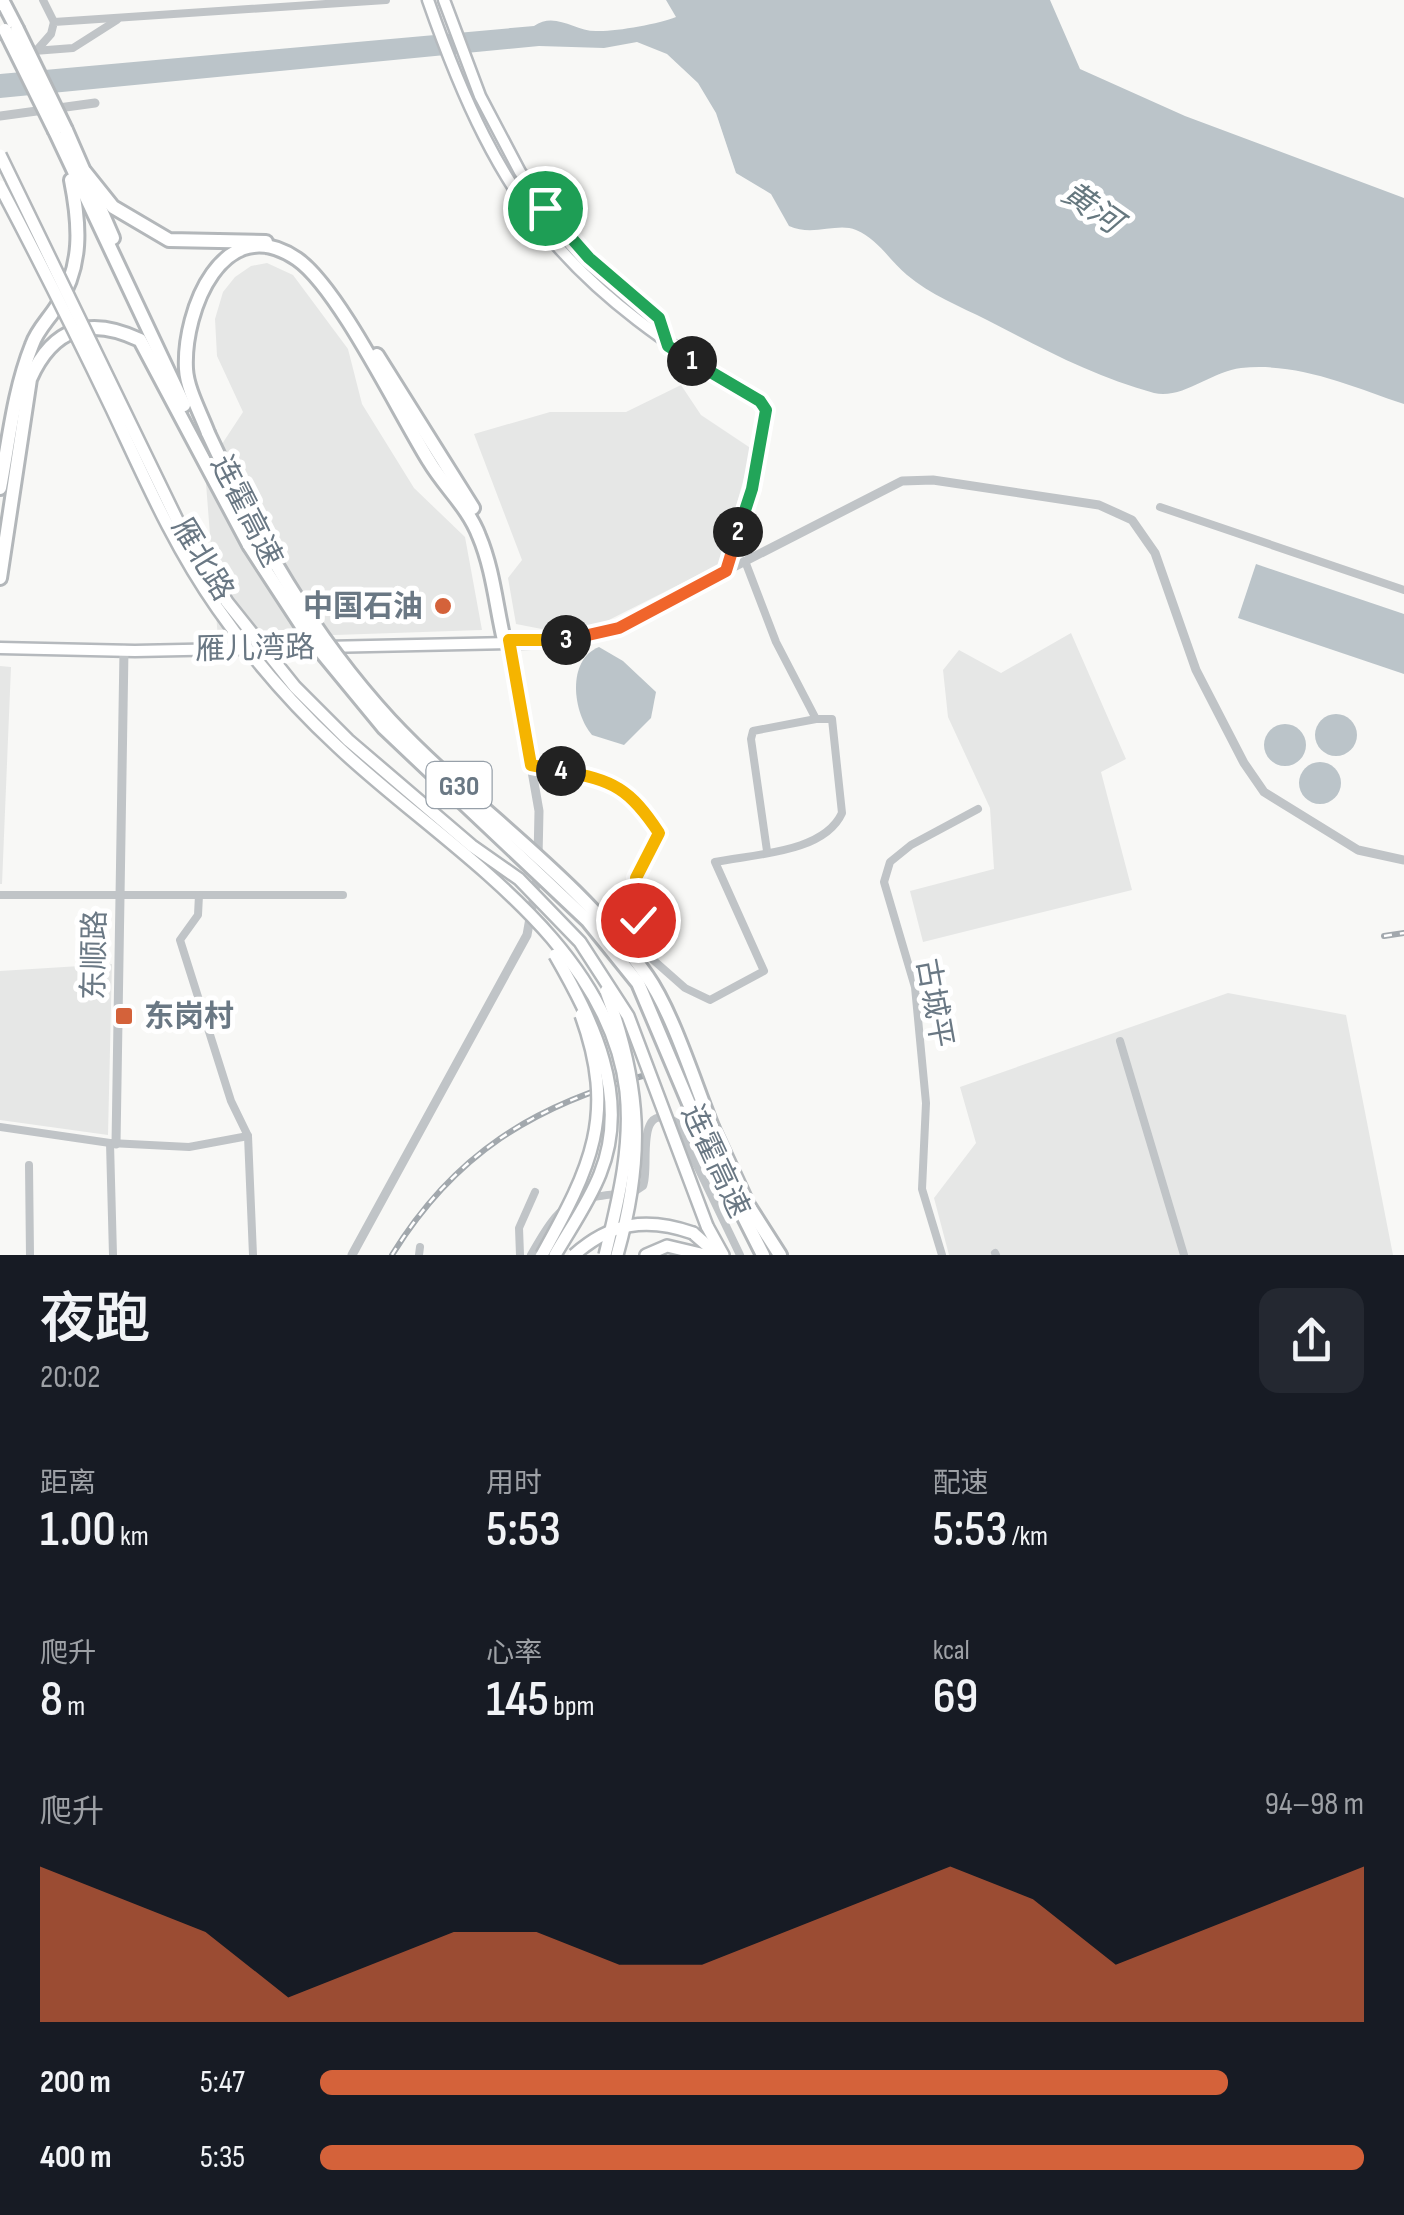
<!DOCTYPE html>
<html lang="zh">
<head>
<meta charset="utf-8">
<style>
	:root { --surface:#171b24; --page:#242831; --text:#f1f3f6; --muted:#9ea1a6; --accent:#d4623a }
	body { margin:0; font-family:"Sofia Sans Condensed","Noto Sans SC",sans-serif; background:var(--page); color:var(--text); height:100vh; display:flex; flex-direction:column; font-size:38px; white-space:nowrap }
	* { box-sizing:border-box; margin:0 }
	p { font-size:32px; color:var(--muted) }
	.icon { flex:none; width:55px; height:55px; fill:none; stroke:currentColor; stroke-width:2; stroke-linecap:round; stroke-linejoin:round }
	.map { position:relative; height:1255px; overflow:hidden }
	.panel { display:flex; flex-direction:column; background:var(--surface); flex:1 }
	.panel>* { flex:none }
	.pin { position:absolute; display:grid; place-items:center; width:85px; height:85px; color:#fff; margin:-42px; border:5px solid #fff; border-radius:50%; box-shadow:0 2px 10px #0007 }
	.km { position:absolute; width:50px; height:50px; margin:-25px; border-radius:50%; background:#222; color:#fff; font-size:28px; line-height:50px; text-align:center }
	.round { display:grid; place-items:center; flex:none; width:105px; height:105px; border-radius:20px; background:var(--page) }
	.summary { display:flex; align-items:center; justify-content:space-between; height:170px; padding:0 40px }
	h1 { font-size:55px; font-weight:600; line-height:75px }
	.stats { display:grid; grid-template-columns:repeat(3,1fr); gap:15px; height:170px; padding:10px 40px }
	.stats div { display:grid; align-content:center }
	.stats b { font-size:50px; font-weight:600 }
	.stats small { font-size:28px; font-weight:400 }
	.stats p { font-size:28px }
	.chart { height:280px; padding:20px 40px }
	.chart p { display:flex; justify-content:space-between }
	.chart svg { width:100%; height:180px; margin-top:10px; fill:var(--accent); opacity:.7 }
	ul { padding:0 40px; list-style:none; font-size:32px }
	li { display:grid; grid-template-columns:160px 120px 1fr; align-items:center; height:75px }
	li i { height:25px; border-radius:12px; background:var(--accent) }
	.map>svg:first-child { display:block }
	.built { fill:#e6e7e6 }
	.water { fill:#bbc4c9 }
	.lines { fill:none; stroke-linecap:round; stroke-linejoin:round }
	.secondary-casing { stroke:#b5b9bd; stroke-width:15 }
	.trunk-casing { stroke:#b3b7ba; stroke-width:16 }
	.motorway-casing { stroke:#b3b7ba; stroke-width:18 }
	.minor { stroke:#c0c4c7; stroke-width:8 }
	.tertiary { stroke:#c0c4c7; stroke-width:9 }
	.secondary { stroke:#fff; stroke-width:10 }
	.trunk { stroke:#fff; stroke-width:11 }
	.motorway { stroke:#fff; stroke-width:12 }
	.rail-casing { stroke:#a2a8ad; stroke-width:6 }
	.rail { stroke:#fff; stroke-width:2.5; stroke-dasharray:8; stroke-linecap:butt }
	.trunk-bridge-casing { stroke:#b3b7ba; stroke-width:16; stroke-linecap:butt }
	.motorway-bridge-casing { stroke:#b3b7ba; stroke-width:18; stroke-linecap:butt }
	.trunk-bridge { stroke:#fff; stroke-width:11 }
	.motorway-bridge { stroke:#fff; stroke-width:12 }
	.split-1-casing { stroke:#fff; stroke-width:20 }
	.split-2-casing { stroke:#fff; stroke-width:20 }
	.split-3-casing { stroke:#fff; stroke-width:20 }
	.split-4-casing { stroke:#fff; stroke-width:20 }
	.split-5-casing { stroke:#fff; stroke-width:20 }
	.split-1 { stroke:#22a559; stroke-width:12 }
	.split-2 { stroke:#22a559; stroke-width:12 }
	.split-3 { stroke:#f0652b; stroke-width:12 }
	.split-4 { stroke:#f5b400; stroke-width:12 }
	.split-5 { stroke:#f5b400; stroke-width:12 }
	.poi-dot { fill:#d4623a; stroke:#fff; stroke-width:4 }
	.labels { text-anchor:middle; stroke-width:10; stroke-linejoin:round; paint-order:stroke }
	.shield { fill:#fff; stroke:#97a0a9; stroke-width:2.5 }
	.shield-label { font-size:28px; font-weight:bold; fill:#6a7884 }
	.street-label { font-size:30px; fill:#6a7884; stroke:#fff }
	.poi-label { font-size:30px; font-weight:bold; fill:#6a7884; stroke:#fff; text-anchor:end }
	.water-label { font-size:32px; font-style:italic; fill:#66787f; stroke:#fff }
</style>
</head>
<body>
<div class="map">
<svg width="1404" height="1255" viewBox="0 0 1404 1255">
	<rect width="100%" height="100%" fill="#f8f8f6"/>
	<g class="built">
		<path d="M 267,263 L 293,275 L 348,349 L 362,404 L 414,488 L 465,537 L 482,630 L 218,639 L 205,470 L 243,412 L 217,356 L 215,319 L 223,292 L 235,277 L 251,266 Z"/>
		<path d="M 681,385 L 701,415 L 752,449 L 720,564 L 599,625 L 552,631 L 516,624 L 508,578 L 522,560 L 474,434 L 550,412 L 626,412 Z"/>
		<path d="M 1071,633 L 1126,759 L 1101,772 L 1132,890 L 923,942 L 910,891 L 994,869 L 990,808 L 948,717 L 943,670 L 959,650 L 1001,673 Z"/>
		<path d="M 0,666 L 11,667 L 2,884 L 0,884 Z"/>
		<path d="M 112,964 L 108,1135 L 0,1120 L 0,971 Z"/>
		<path d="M 1228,993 L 1346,1015 L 1393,1255 L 949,1255 L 934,1198 L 976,1143 L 960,1087 Z"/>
	</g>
	<g class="water">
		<path d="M 666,0 L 1050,0 L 1080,69 L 1185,116 L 1404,198 L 1404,404 C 1351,386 1298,362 1241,368 C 1212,371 1182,400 1154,393 C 1094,377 1041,348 987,320 C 961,307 929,294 907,275 C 889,260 878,239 856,230 C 837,222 813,237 789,226 L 771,194 L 736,173 L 716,113 L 698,83 L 667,54 L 637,42 L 604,48 L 539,46 L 0,98 L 0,74 L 534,26 C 555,11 574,31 596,31 C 614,32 659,24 676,17 Z"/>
		<path d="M 1256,564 L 1404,614 L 1404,674 L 1238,618 Z"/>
		<path d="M 599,647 L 623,661 L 656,692 L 651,718 L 624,745 L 592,735 C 573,713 566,660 599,647 Z"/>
		<circle cx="1336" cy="735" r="21"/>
		<circle cx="1285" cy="745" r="21"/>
		<circle cx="1320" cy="783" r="21"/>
	</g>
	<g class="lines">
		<g class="secondary-casing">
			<g id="secondary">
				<path d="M 444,0 L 480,96 L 520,172 L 574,242 L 659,318 L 668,345"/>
				<path d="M 0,648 L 135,651 L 556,642 L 619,627 L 726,571 L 752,489 L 766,410 L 760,401 C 568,287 502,212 428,0"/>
			</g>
		</g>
		<g class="trunk-casing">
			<g id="trunk">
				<path d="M 707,1226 L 723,1255"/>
				<path d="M 693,1233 L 718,1255"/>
				<path d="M 646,1255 L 667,1246 L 705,1255"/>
			</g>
		</g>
		<g class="motorway-casing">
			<g id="motorway">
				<path d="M 2,0 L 17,29"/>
				<path d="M 66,130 L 113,238"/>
				<path d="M 55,131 L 184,405"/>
				<path d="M 85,172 L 113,207 L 169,240 L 266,242"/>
				<path d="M 377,355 L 473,508"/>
				<path d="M 208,433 C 201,414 187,389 186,369 C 183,311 223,209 297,259 C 339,288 399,413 429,461 C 445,488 468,507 479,536 C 493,569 496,606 504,640"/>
				<path d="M 0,488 C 9,440 14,390 32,345 C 37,330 49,319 57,306 C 83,266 80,225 71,180"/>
				<path d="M 0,578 L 30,379 C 53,327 90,316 140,340 L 249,545"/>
				<path d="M 713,1129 L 748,1205 L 780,1255"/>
				<path d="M 701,1132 L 763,1255"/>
			</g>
		</g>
		<g class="minor">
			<path d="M 43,0 L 54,22"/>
			<path d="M 34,51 L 73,48 L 117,20"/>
			<path d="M 36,51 L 51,34 L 54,22 L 386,0"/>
			<path d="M 1160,507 L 1404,590"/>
			<path d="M 531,765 L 588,775 L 634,795 L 659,833 L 636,878 L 638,920 L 651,958 L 685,988 L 710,1000 L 764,971 L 715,862 C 754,854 824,853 842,813 L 832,719 L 816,719 L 776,642 L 745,561"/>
			<path d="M 767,851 L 751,739 L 753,731 L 816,719"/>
			<path d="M 0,895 L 343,895"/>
			<path d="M 199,895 L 198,915 L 180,940 L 231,1101 L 248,1136 L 253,1255"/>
			<path d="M 1120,1041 L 1184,1255"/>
			<path d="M 0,1127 L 110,1143"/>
			<path d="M 29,1165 L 30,1255"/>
			<path d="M 995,1253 L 996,1255"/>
			<path d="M 113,1255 L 110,1143 L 189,1147 L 248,1136"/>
			<path d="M 419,1255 L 420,1247"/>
			<path d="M 520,1255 L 519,1228 L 535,1192"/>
			<path d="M 531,1255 C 563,1198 569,1199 634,1192 L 643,1186 C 651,1167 633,1099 676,1122 L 740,1255"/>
			<path d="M 942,1255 L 922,1189 L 926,1103 L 915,987 L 884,882 L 890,862 L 911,845 L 978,809"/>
		</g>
		<g class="tertiary">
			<path d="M 0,116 L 95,103"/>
			<path d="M 726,571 L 902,481 L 933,480 L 1099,505 L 1132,520 L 1155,553 L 1196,670 L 1244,763 L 1264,792 L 1358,850 L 1404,860"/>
			<path d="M 509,640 L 539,811 L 538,858"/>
			<path d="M 116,1144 L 124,650"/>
			<path d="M 352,1255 L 527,935 L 538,873"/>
		</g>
		<use href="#secondary" class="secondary"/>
		<use href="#trunk" class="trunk"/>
		<use href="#motorway" class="motorway"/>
		<g class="rail-casing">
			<g id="rail">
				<path d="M 1384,936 L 1404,933"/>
				<path d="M 392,1255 C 454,1154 534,1105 646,1075"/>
			</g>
		</g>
		<use href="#rail" class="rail"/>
		<g class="trunk-bridge-casing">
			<g id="trunk-bridge">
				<path d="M 0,155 L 179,524 L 227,602 L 295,687 L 348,740 L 472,846 L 519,879 L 580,942 L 628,1016 L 707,1226"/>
				<path d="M 0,186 C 39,260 76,334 112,409 C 144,477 174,547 218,609 C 252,658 293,705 337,746 C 439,843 608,938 626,1091 C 632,1148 618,1201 605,1255"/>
				<path d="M 606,991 C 641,1086 645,1157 617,1255"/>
				<path d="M 542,1255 C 591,1167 617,1115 581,1015"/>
				<path d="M 555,1255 C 570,1229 589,1202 600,1174 C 631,1097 593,1021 555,955"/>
				<path d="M 574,1255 C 611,1222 647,1217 693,1233"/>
			</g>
		</g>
		<g class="motorway-bridge-casing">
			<g id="motorway-bridge">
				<path d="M 17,29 L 66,130"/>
				<path d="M 5,30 L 55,131"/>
				<path d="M 208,433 C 257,538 311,634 390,720 C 473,809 577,875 647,976 C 673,1013 695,1085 713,1129"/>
				<path d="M 249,545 L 309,637 L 384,728 L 588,921 L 638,983 L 701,1132"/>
			</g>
		</g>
		<use href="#trunk-bridge" class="trunk-bridge"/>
		<use href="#motorway-bridge" class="motorway-bridge"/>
	</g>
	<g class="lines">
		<g class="split-1-casing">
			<path id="split-1" d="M 545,208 L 589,258 L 659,318 L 668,346 L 692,361"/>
		</g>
		<g class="split-2-casing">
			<path id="split-2" d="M 692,361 L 760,401 L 766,410 L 752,489 L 738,532"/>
		</g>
		<g class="split-3-casing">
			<path id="split-3" d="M 566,640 L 619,628 L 726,571 L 738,532"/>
		</g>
		<g class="split-4-casing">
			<path id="split-4" d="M 561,771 L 531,765 L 509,640 L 566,640"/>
		</g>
		<g class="split-5-casing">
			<path id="split-5" d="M 561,771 C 614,780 630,789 659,833 L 636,878 L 638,920"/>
		</g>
		<use href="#split-1" class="split-1"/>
		<use href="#split-2" class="split-2"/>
		<use href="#split-3" class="split-3"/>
		<use href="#split-4" class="split-4"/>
		<use href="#split-5" class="split-5"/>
	</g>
	<g class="poi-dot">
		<circle cx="443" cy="606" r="10"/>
		<rect x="114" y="1006" width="20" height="20" rx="5"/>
	</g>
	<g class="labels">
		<rect class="shield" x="426.5" y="762" width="65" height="46" rx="8"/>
		<g class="shield-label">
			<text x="459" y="795">G30</text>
		</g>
		<g class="street-label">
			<text transform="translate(247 511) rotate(63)" y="10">连霍高速</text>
			<text transform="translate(203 559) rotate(59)" y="10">雁北路</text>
			<text transform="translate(255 648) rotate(-1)" y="10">雁儿湾路</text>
			<text transform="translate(94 955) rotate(-89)" y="10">东顺路</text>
			<text transform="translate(935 1003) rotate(80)" y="10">古城平</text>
			<text transform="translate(716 1161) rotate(65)" y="10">连霍高速</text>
		</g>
		<g class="poi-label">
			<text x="423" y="616">中国石油</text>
			<text x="144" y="1026" text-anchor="start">东岗村</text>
		</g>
		<g class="water-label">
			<text transform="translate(1092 207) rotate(35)" y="11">黄河</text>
		</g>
	</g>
</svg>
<div class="pin" style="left:545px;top:208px;background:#1e9e55"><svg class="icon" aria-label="arrive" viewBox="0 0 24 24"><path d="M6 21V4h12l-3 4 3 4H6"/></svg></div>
<div class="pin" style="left:638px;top:920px;background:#d93025"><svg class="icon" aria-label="check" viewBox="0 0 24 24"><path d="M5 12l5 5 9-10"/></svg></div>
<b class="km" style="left:692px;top:361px">1</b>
<b class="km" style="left:738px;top:532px">2</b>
<b class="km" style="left:566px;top:640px">3</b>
<b class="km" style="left:561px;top:771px">4</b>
</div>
<section class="panel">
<div class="summary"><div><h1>夜跑</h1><p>20:02</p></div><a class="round"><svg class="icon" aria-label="share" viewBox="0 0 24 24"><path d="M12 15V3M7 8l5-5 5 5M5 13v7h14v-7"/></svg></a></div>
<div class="stats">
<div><p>距离</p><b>1.00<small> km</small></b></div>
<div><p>用时</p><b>5:53</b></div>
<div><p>配速</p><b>5:53<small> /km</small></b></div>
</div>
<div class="stats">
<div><p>爬升</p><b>8<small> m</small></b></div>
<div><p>心率</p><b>145<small> bpm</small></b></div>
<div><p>kcal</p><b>69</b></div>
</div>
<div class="chart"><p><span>爬升</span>94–98 m</p>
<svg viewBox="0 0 160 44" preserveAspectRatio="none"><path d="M0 44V6L10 14L20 22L30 38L40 30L50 22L60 22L70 30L80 30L90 22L100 14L110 6L120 14L130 30L140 22L150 14L160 6V44z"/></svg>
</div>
<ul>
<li><b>200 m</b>5:47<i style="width:87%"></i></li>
<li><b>400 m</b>5:35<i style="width:100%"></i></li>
</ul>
</section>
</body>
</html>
